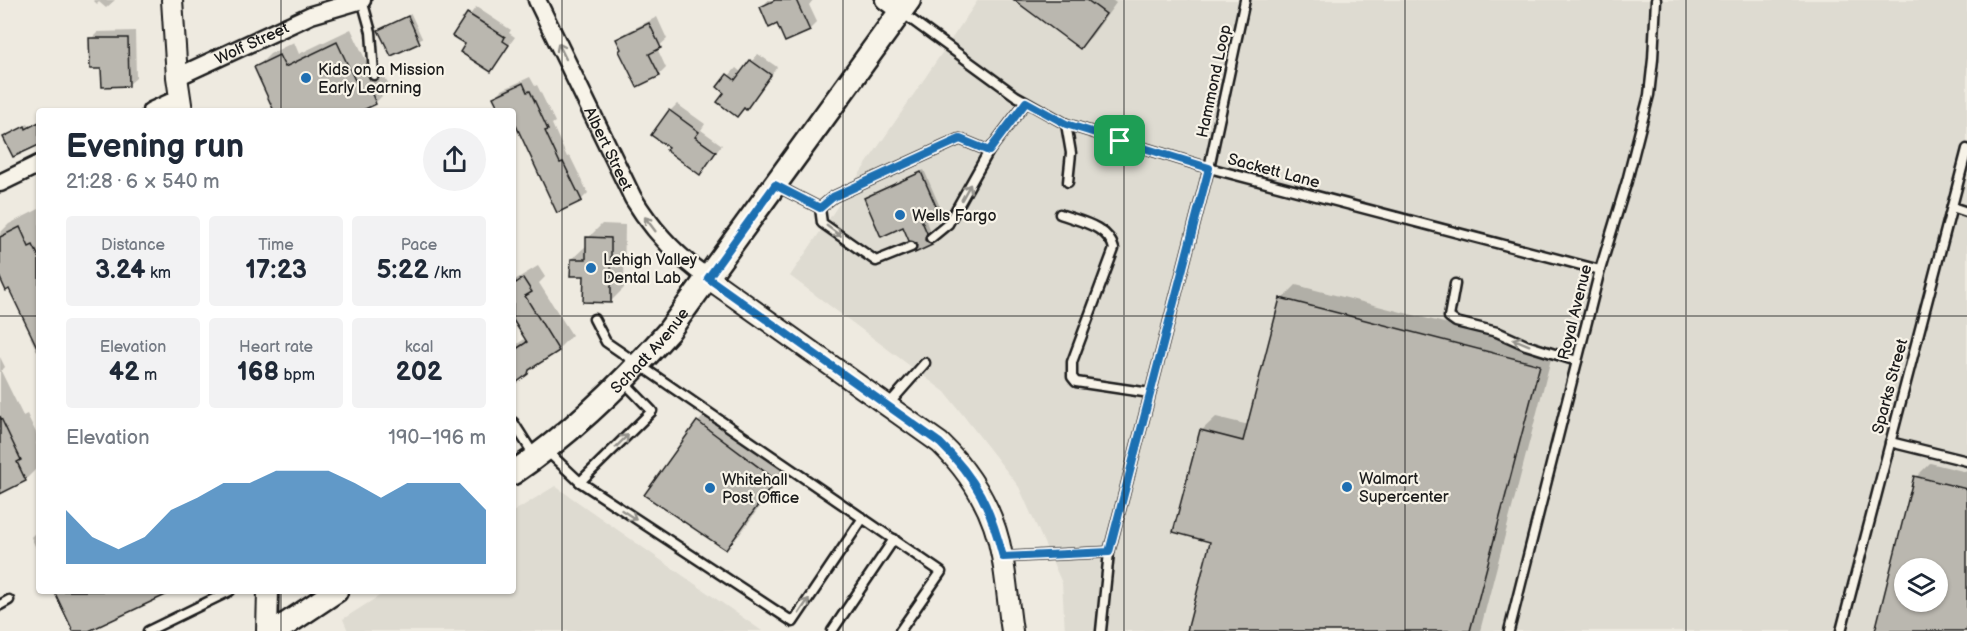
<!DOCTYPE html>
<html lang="en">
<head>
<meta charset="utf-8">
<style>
	:root { --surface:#fff; --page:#f2f2f3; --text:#1f2937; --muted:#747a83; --accent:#1f6fb2 }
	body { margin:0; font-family:"Balsamiq Sans",sans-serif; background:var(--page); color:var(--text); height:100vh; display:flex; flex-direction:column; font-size:22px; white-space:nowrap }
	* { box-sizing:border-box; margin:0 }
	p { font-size:20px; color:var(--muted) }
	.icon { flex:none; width:33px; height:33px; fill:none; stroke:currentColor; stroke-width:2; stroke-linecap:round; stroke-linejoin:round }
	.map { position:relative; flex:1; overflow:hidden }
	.side { position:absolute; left:36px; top:108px; width:480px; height:486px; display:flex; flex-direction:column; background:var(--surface); border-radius:6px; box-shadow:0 2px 4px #0004 }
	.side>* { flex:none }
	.controls { position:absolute; left:1894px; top:558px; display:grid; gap:12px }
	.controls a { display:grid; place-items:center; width:54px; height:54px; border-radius:50%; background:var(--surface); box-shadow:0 2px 4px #0004; font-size:30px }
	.pin { position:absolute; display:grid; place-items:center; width:51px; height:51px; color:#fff; margin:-26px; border-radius:12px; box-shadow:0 3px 9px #0006 }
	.round { display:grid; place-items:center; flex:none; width:63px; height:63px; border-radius:32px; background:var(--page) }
	.overview { display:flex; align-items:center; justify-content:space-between; height:102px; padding:0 30px }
	h1 { font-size:33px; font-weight:600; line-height:45px }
	.figures { display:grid; grid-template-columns:repeat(3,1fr); gap:9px; height:102px; padding:6px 30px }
	.figures div { display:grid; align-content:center; border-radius:6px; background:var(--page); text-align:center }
	.figures b { font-size:26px; font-weight:600 }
	.figures small { font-size:16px; font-weight:400 }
	.figures p { font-size:16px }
	.chart { height:168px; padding:12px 30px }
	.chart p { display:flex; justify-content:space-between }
	.chart svg { width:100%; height:108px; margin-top:6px; fill:var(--accent); opacity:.7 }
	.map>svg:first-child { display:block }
	.built { fill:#dedbd1; fill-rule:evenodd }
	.shadow { fill:#0003; fill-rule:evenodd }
	.building { fill:#bab7af; stroke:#1c1c1c; stroke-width:1.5; fill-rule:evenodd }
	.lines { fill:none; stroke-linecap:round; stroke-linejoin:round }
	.service-casing { stroke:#1c1c1c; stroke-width:13 }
	.minor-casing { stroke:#1c1c1c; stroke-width:21 }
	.tertiary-casing { stroke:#1c1c1c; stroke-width:24 }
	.secondary-casing { stroke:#1c1c1c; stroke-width:27 }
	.service { stroke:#f7f3e8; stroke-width:8 }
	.minor { stroke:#f7f3e8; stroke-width:16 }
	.tertiary { stroke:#f7f3e8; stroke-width:20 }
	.secondary { stroke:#f7f3e8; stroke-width:22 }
	.oneway { stroke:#94928c }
	.route-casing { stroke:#fff; stroke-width:12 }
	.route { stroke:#1f6fb2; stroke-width:8 }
	.grid { fill:none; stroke:#1c1c1c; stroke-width:1.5; stroke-opacity:0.55 }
	.poi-dot { fill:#1f6fb2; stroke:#f7f3e8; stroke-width:2 }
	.labels { text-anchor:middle; stroke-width:4.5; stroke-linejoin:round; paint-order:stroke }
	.street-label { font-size:16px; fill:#1c1c1c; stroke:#f7f3e8 }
	.poi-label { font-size:16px; fill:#1c1c1c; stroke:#f7f3e8; text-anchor:start }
</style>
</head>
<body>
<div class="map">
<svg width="1967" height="631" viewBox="0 0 1967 631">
	<rect width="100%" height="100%" fill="#eeeae0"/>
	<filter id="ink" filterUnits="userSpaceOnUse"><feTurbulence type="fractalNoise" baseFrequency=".0167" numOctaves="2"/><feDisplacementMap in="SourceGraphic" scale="12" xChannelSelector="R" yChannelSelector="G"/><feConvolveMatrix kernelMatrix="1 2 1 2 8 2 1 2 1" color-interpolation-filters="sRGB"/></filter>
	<g filter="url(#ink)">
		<g class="built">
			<path d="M 978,0 L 1967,0 L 1967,631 L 1065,631 L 1062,583 L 1019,487 L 945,392 L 790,276 ZM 1905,568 L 1938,568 L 1938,602 L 1905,602 Z"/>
			<path d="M 555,486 L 762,631 L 348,631 L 343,619 L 387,591 L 513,591 L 513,512 Z"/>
		</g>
		<g class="shadow">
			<path d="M 93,0 L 115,0 L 106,8 L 99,2 L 97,4 Z"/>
			<path d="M 813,0 L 809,5 L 817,22 L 809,30 L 786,40 L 778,22 L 762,8 L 768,0 Z"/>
			<path d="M 1019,0 L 1112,0 L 1116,3 L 1091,37 L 1080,47 Z"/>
			<path d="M 476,7 L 511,30 L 509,33 L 515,37 L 491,70 L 467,44 L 454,35 Z"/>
			<path d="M 411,14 L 422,38 L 391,54 L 380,30 Z"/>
			<path d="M 657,17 L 667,39 L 657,48 L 666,68 L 659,75 L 623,49 L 618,40 L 625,33 Z"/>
			<path d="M 351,29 L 375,80 L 384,76 L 390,88 L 376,102 L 357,111 L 276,111 L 256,68 L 270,54 L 294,42 L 299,54 Z"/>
			<path d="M 135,31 L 136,78 L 128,85 L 103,67 L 91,39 L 98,32 Z"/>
			<path d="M 758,54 L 777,67 L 753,100 L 726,92 L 719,87 L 736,68 L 742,73 Z"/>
			<path d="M 530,77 L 535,86 L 537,85 L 555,122 L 552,124 L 567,157 L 570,156 L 588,193 L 581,200 L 513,116 L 513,111 L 502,111 L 495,97 L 502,90 Z"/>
			<path d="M 677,104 L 705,124 L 701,130 L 722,145 L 700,173 L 670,111 Z"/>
			<path d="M 39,122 L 39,142 L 4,137 L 28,124 L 30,127 Z"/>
			<path d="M 924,170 L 940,207 L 924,216 L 929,229 L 927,236 L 934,241 L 917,251 L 918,243 L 904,225 L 865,198 Z"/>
			<path d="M 39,209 L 39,355 L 30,337 L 33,334 L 10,287 L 0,275 L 0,233 L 9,224 Z"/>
			<path d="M 602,224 L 625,225 L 624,288 L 610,302 L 572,259 L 587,245 L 588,238 Z"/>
			<path d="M 538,266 L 545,277 L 539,283 L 572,335 L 558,349 L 537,363 L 527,373 L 513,378 L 513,347 L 526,338 L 513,318 L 513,281 Z"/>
			<path d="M 1296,285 L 1553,351 L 1480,631 L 1188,631 L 1212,540 L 1201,431 L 1216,417 L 1249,425 L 1282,299 Z"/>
			<path d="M 0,357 L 5,367 L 1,371 L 23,416 L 27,414 L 39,439 L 36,443 L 39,450 L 39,466 L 25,480 L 0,492 Z"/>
			<path d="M 712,408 L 789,466 L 740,534 L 726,548 L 698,422 Z"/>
			<path d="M 1930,463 L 1967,472 L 1967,631 L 1877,631 L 1916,477 ZM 1905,568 L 1938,568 L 1938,602 L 1905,602 Z"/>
			<path d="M 39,529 L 39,555 L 31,537 Z"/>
		</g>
		<g class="building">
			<path d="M 775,0 L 796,0 L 810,31 L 785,42 L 777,24 L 769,28 L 760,7 Z"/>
			<path d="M 1014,0 L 1087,0 L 1106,14 L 1080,49 Z"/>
			<path d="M 467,13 L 505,37 L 503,41 L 509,45 L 491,72 L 460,52 L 465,44 L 452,36 Z"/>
			<path d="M 408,16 L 420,43 L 391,56 L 378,30 Z"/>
			<path d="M 649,23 L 661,48 L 649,54 L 660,76 L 637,87 L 619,51 L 621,49 L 616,39 Z"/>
			<path d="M 89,38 L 128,38 L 129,86 L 102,87 L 101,69 L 90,69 Z"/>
			<path d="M 337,42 L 361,93 L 370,89 L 376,104 L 361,111 L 274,111 L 254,67 L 279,55 L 285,67 Z"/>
			<path d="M 750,60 L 771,75 L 746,110 L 744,108 L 737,117 L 717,102 L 724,93 L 717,87 L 727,74 L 735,80 Z"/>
			<path d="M 523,83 L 527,92 L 530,91 L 548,130 L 545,131 L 560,163 L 563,162 L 582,201 L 557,213 L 513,119 L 513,111 L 500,111 L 493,97 Z"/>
			<path d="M 669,110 L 699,132 L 695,137 L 716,152 L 700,175 L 666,150 L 668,147 L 651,135 Z"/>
			<path d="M 39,122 L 39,145 L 13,157 L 3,137 L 25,126 L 26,129 Z"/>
			<path d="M 921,172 L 938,211 L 921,219 L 927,233 L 925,240 L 932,245 L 915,253 L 917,244 L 909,241 L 903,227 L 881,237 L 864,198 Z"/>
			<path d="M 20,227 L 29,247 L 33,245 L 39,257 L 39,351 L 9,289 L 6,291 L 0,278 L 0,237 Z"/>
			<path d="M 586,237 L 611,238 L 611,303 L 583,302 L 584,276 L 570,276 L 571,259 L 586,259 Z"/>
			<path d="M 513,278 L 516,283 L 523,278 L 532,292 L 525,296 L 559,351 L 529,370 L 528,374 L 513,385 L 513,351 L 527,342 L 513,320 Z"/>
			<path d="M 1280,298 L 1540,365 L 1470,631 L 1187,631 L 1210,542 L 1173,532 L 1200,430 L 1243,441 Z"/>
			<path d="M 0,416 L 21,460 L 17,462 L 26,481 L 0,494 Z"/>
			<path d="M 697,421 L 776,480 L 726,550 L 644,495 Z"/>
			<path d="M 1914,476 L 1967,489 L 1967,631 L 1875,631 ZM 1905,568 L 1938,568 L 1938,602 L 1905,602 Z"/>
			<path d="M 54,591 L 174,591 L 89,631 L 73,631 Z"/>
		</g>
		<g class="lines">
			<g class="service-casing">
				<g id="service">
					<path d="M 362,0 L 371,32 L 374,75"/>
					<path d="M 901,12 L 1016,96 L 1066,124 L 1209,168 L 1600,270"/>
					<path d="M 1066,124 L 1071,153 L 1068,182"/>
					<path d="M 775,185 L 820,208 L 822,223 L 876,261 L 911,247"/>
					<path d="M 1952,207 L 1967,212"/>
					<path d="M 820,208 L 833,197 L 960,139 L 989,151"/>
					<path d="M 1060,214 C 1079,221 1109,226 1114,249 L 1072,362 L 1072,377 L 1076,382 L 1150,393"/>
					<path d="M 931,238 L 948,224 L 989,151 L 1026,102"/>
					<path d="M 1455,284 L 1449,317 L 1456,322 L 1497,332 L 1526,345 L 1577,361"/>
					<path d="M 594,319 L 606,342 L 941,572 L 900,631"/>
					<path d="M 888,405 L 925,363"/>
					<path d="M 513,422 L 534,455"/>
					<path d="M 1890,442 L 1967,461"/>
					<path d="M 546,450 L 580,482 L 793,622 L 863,518"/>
					<path d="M 580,482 L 652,411 L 624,382"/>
					<path d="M 1003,557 L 1109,552"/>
					<path d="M 0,605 L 9,600"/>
					<path d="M 148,631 L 230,591"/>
					<path d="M 832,631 L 894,539"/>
					<path d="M 1101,631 L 1109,552 L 1209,168 L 1245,0"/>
					<path d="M 1509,631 L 1600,270 L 1627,181 L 1649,95 L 1653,59 L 1656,0"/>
					<path d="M 1841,631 L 1967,149"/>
				</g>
			</g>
			<g class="minor-casing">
				<g id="minor">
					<path id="s1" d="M 537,0 L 633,198 C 653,231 676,256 708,278"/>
					<path d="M 884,0 L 900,12"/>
					<path id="s2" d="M 177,77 L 311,15 L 362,0"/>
					<path d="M 151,111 L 180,98"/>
					<path d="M 0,183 L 39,164"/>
				</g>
			</g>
			<g class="tertiary-casing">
				<g id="tertiary">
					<path d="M 172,0 L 177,77 L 182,111"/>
					<path d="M 708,278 L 940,443 C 973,475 994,511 1002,556 C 1007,581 1008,606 1012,631"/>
					<path d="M 267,631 L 268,591"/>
				</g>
			</g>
			<g class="secondary-casing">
				<g id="secondary">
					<path id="s3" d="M 513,473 C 572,433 621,385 668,332 L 909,0"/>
					<path d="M 276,631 L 336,591"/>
				</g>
			</g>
			<use href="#service" class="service"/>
			<use href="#minor" class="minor"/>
			<use href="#tertiary" class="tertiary"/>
			<use href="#secondary" class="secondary"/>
		</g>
		<defs><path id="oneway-shaft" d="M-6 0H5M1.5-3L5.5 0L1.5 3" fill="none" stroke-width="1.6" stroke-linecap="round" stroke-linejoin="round" transform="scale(1.5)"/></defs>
		<g class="oneway">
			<use href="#oneway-shaft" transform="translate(562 51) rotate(-116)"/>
			<use href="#oneway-shaft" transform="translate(966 192) rotate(-61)"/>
			<use href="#oneway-shaft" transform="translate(650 224) rotate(-127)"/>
			<use href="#oneway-shaft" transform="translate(834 231) rotate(36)"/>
			<use href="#oneway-shaft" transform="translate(1521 342) rotate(-158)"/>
			<use href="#oneway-shaft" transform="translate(622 441) rotate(-45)"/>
			<use href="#oneway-shaft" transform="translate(629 515) rotate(33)"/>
			<use href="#oneway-shaft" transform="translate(804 606) rotate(-56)"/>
		</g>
	</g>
	<g class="lines" filter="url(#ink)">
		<g class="route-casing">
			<path id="route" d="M 1026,102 L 1066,124 L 1209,168 L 1109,552 L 1003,557 C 990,507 977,479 940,443 L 708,278 L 775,185 L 820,208 L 833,197 L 960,139 L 989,151 Z"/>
		</g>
		<use href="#route" class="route"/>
	</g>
	<path class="grid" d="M 281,0 L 281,111M 562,0 L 562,631M 843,0 L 843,631M 1124,0 L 1124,631M 1405,0 L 1405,631M 1686,0 L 1686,631M 0,316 L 39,316M 513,316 L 1967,316M 281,591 L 281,631"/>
	<g class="poi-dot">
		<circle cx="306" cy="78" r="6"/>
		<circle cx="900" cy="215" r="6"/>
		<circle cx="591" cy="268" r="6"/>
		<circle cx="1347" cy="487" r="6"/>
		<circle cx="710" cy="488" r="6"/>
	</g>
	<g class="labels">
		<g class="street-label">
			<text dy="6" stroke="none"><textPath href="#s2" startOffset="82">Wolf Street</textPath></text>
			<text transform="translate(1213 81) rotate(-78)" y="6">Hammond Loop</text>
			<text dy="6" stroke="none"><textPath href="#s1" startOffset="165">Albert Street</textPath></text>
			<text transform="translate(1274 170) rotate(15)" y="6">Sackett Lane</text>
			<text transform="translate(1574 312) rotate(-76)" y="6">Royal Avenue</text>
			<text dy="6" stroke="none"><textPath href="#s3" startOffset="184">Schadt Avenue</textPath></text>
			<text transform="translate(1889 386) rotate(-75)" y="6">Sparks Street</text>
		</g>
		<g class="poi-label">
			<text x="318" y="75">Kids on a Mission<tspan x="318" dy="18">Early Learning</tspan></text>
			<text x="912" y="221">Wells Fargo</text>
			<text x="603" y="265">Lehigh Valley<tspan x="603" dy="18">Dental Lab</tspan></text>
			<text x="1359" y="484">Walmart<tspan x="1359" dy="18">Supercenter</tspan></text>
			<text x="722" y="485">Whitehall<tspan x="722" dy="18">Post Office</tspan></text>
		</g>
	</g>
</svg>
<div class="controls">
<a><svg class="icon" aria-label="layers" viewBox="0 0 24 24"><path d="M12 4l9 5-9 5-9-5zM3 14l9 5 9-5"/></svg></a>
</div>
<div class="pin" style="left:1120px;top:141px;background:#1e9e55"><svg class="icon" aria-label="arrive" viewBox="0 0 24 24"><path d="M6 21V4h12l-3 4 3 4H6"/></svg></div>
<section class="side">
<div class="overview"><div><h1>Evening run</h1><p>21:28 · 6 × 540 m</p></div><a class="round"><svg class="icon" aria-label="share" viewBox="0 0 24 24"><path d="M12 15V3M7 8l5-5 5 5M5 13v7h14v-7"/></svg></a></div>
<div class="figures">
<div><p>Distance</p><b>3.24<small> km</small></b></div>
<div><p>Time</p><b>17:23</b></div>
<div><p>Pace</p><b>5:22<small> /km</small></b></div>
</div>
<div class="figures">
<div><p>Elevation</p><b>42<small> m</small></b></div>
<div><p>Heart rate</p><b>168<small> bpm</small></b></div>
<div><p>kcal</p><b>202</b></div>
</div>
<div class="chart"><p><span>Elevation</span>190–196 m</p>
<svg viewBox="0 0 160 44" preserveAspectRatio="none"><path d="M0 44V22L10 33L20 38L30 33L40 22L50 17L60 11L70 11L80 6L90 6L100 6L110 11L120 17L130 11L140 11L150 11L160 22V44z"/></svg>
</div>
</section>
</div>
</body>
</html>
